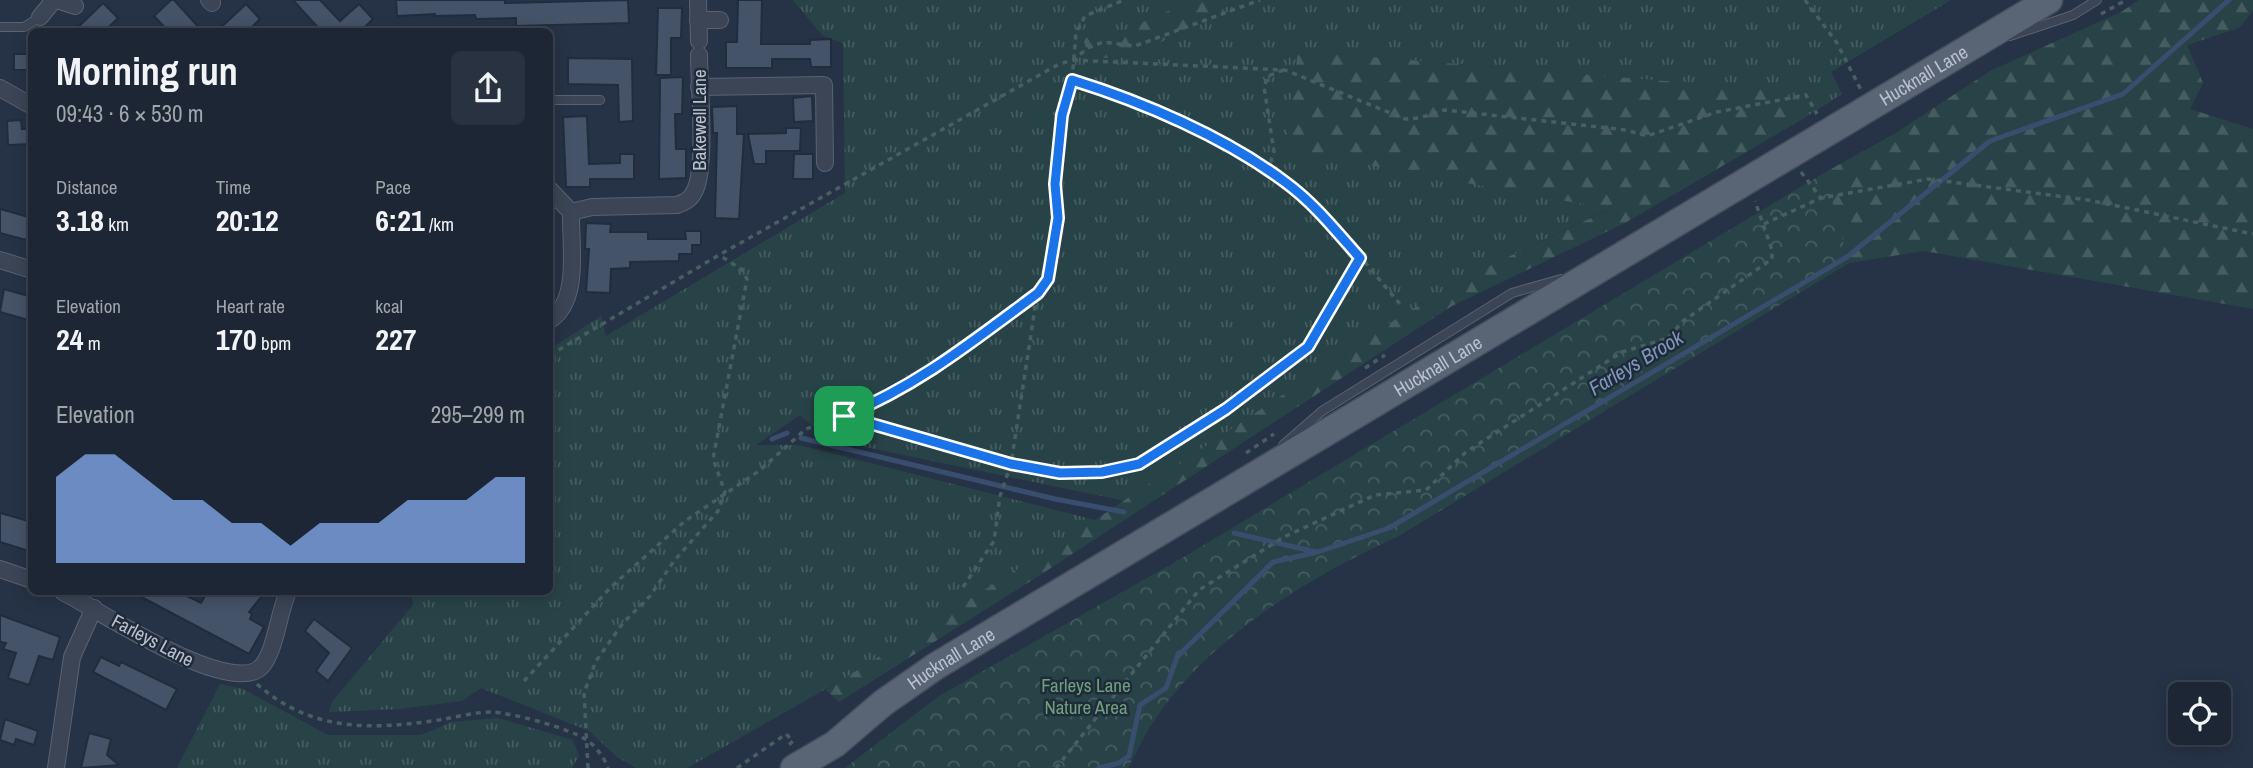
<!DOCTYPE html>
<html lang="en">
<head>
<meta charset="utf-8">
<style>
	:root { --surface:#1c2634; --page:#293240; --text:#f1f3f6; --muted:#a0a5ac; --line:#3a434f; --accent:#8db7ff }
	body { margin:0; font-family:"Archivo Narrow",sans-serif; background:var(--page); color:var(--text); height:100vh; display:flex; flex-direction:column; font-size:26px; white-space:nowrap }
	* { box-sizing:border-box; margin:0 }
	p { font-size:23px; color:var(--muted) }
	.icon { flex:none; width:38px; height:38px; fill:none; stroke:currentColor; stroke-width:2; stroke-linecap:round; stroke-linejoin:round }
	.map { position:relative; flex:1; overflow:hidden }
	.drawer { position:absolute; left:28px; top:28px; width:525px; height:567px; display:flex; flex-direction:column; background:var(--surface); border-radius:10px; box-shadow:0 4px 18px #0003,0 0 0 2px var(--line) }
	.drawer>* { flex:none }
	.tools { position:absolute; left:2168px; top:682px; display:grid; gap:14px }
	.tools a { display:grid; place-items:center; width:63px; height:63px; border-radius:10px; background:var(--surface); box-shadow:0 4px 18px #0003,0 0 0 2px var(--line); font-size:35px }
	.pin { position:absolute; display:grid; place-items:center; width:60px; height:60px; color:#fff; margin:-30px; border-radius:14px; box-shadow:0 4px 10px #0006 }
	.round { display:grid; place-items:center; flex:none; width:74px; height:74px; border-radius:10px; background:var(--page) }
	.headline { display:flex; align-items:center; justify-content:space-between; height:119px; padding:0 28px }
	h1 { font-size:38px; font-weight:700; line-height:52px }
	.figures { display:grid; grid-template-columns:repeat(3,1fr); gap:10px; height:119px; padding:7px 28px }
	.figures div { display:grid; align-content:center }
	.figures b { font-size:30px; font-weight:700 }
	.figures small { font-size:19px; font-weight:400 }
	.figures p { font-size:19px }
	.chart { height:196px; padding:14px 28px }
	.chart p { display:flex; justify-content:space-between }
	.chart svg { width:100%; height:126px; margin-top:7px; fill:var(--accent); opacity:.7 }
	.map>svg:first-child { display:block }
	.grass { fill:url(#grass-tufts) }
	.forest { fill:url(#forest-firs) }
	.park { fill:url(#park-crowns) }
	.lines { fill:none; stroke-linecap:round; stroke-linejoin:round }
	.stream { stroke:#394e6e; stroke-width:5 }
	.building { fill:#455368; stroke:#212c3d; stroke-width:2 }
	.lane-casing { stroke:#596372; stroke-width:10 }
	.street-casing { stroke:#596372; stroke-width:18 }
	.primary-casing { stroke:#444e5e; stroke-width:29 }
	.path { stroke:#475f62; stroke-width:3.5; stroke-dasharray:5 5; stroke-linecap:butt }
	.lane { stroke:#3b4555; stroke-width:8 }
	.street { stroke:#3b4555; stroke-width:16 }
	.primary { stroke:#596475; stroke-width:26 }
	.route-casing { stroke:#fff; stroke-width:14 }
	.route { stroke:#1a73e8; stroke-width:9 }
	.labels { text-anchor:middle; stroke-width:5; stroke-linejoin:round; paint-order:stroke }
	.street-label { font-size:19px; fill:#b9c1ce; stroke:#1f2a3b }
	.park-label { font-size:19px; fill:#6ea17b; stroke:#1f2a3b }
	.water-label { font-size:21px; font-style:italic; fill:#7e96b7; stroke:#1f2a3b }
</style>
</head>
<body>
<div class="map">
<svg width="2253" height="768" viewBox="0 0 2253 768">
	<defs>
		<pattern id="grass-tufts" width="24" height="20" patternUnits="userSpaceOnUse" patternTransform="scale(1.75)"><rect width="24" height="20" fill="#284347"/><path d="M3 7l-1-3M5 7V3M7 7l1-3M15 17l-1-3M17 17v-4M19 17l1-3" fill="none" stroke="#455c60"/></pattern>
		<pattern id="forest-firs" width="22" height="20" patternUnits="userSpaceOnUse" patternTransform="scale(1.75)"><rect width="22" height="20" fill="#284347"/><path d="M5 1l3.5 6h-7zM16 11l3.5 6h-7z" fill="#455c60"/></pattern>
		<pattern id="park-crowns" width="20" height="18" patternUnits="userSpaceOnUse" patternTransform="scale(1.75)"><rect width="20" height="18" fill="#284347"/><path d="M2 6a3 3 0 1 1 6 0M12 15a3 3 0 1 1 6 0" fill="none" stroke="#455c60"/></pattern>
	</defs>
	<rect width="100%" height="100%" fill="#263346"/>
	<g class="grass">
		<path d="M 793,0 L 1192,0 L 1123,31 L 1083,38 L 1090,59 L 1135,56 L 1239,0 L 1951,0 L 1831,72 L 1842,94 L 1806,117 L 1764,89 L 1298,51 L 1285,150 L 1611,208 L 1478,271 L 1402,315 L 1125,501 L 827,439 L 800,415 L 756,445 L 799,445 L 1095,520 L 854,673 L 687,768 L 636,768 L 617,757 L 589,731 L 481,688 L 462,701 L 399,709 L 329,712 L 332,702 L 413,605 L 411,592 L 550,592 L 550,349 L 601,316 L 606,336 L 845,193 L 843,43 L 823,36 Z"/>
		<path d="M 220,684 L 243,689 L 328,735 L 421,735 L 452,722 L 498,718 L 573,740 L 579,756 L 572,768 L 177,768 Z"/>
	</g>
	<g class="forest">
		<path d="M 1192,0 L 1239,0 L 1135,56 L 1089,59 L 1083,38 L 1123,31 Z"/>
		<path d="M 2139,0 L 2253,0 L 2253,11 L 2239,28 L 2187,45 L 2203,83 L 2190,109 L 2253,129 L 2253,309 L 1924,251 L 1849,263 L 1824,173 L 1894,134 L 1990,71 L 2121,12 Z"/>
		<path d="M 1298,51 L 1764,89 L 1806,117 L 1625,223 L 1452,306 L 1037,577 L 839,702 L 826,690 L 1095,520 L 1402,315 L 1478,271 L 1610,209 L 1285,150 Z"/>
	</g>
	<path class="park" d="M 1824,173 L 1849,263 L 1397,537 C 1309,577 1208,638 1154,721 C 1144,735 1137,752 1128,768 L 845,768 L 939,696 L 1177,561 Z"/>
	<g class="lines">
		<g class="stream">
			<path d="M 801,438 L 1055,499 L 1124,512"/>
			<path d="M 772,439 L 787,433"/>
			<path d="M 1234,533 L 1316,552"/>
			<path d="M 1099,768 L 1119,763 L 1129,756 L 1140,705 L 1166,688 L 1177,657 L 1273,562 L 1318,552 L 1389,528 L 1847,257 L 1990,141 L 2123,94 L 2229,0"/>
		</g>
	</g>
	<g class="building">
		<path d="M 171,0 L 174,0 L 203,32 L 169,32 L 154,16 Z"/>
		<path d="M 293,0 L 320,0 L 340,21 L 359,4 L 373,19 L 360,32 L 322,32 Z"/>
		<path d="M 396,0 L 505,0 L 505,3 L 628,0 L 629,23 L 516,26 L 516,18 L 476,19 L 475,15 L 435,16 L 435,14 L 397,16 Z"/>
		<path d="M 738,0 L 762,0 L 761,44 L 810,44 L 810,40 L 831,39 L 831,67 L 811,67 L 810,59 L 772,59 L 772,68 L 726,68 L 726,42 L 737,42 Z"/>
		<path d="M 103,3 L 118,18 L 104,32 L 73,32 Z"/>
		<path d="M 246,4 L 260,19 L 247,32 L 216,32 Z"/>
		<path d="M 658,8 L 682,8 L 681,38 L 671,38 L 671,75 L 656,75 Z"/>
		<path d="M 14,54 L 30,54 L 32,70 L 14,70 Z"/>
		<path d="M 568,58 L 632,59 L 633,121 L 619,122 L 618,85 L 568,84 Z"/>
		<path d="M 683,77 L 682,114 L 675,114 L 676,149 L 686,149 L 686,178 L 659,179 L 660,78 Z"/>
		<path d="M 812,96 L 813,121 L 794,122 L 793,98 Z"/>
		<path d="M 737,106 L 737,134 L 744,134 L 739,219 L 715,218 L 717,133 L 713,133 L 712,107 Z"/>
		<path d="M 587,116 L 589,164 L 620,163 L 620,154 L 634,154 L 634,179 L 590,179 L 590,187 L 566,187 L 563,117 Z"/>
		<path d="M 21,120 L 22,129 L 32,129 L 32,144 L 8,145 L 7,121 Z"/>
		<path d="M 786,128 L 801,128 L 800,151 L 766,151 L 766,164 L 754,164 L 748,134 L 786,133 Z"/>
		<path d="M 794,154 L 813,154 L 813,179 L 793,179 Z"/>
		<path d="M 0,209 L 32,218 L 26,240 L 0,233 Z"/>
		<path d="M 586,223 L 611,224 L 610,232 L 648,232 L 648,239 L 686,239 L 685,231 L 701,231 L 701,245 L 692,245 L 692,254 L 679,254 L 679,261 L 630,262 L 630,268 L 611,269 L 610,293 L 586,292 L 589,249 L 585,249 Z"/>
		<path d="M 4,289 L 32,297 L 32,321 L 0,312 Z"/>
		<path d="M 0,513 L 32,522 L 32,552 L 0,542 Z"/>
		<path d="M 132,592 L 179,592 L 201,603 L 207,592 L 265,592 L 249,612 L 252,614 L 250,619 L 264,627 L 249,654 Z"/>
		<path d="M 0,615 L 60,637 L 53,660 L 39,656 L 29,685 L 8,678 L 16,653 L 3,649 L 6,643 L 0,642 Z"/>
		<path d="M 314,619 L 352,648 L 328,681 L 316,671 L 329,653 L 305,631 Z"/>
		<path d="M 101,657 L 119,666 L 121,662 L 177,689 L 166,710 L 93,672 Z"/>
		<path d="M 5,719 L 38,731 L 34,745 L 16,739 L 14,745 L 0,740 Z"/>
		<path d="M 89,733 L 111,739 L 107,755 L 119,765 L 81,768 Z"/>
	</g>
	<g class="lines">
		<g class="lane-casing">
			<g id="lane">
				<path d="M 0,27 L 24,27 L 40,17"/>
				<path d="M 2010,36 L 2073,15 L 2097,0"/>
				<path d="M 550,104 L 552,100 L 600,100"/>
				<path d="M 1283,445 L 1322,411 L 1512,293 L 1561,279"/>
			</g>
		</g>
		<g class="street-casing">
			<g id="street">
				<path d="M 57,0 L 75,6"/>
				<path d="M 209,0 L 212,3"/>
				<path d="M 698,0 L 699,41"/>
				<path d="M 40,17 L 54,0"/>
				<path d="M 698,20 L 720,20"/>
				<path d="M 699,87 L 824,85 L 825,163"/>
				<path d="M 0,88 L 32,106"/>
				<path d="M 550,190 L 571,212"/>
				<path d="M 571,212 L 592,207 L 677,205 C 685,202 690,200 694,192 C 707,171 699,84 699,55"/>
				<path d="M 0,260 L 32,270"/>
				<path d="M 550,320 C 581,300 570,244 571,212"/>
				<path d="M 0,569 L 32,580"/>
				<path d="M 63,592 C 97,609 230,698 261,667 C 275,653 279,611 288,592"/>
				<path d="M 56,768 L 72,657 L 94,608"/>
			</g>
		</g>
		<g class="primary-casing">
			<g id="primary">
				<path id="s1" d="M 794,768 L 835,744 L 883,703 L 936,666 L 2049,0"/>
			</g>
		</g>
		<g class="path">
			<path d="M 1805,0 L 1837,43 L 1861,90"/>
			<path d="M 2101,14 L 2126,0"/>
			<path d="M 1073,60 L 1285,70 L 1405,119 L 1419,118 L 1445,110 L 1626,130 L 1647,136 L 1717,112 L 1806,95 L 1817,114"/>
			<path d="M 1072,80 C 1158,106 1249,147 1315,208 C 1346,236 1372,272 1400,304"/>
			<path d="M 1801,172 L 1821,198"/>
			<path d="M 1283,179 L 1271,160 L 1274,152 L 1264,87 L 1268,76 L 1284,70"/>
			<path d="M 1764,224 L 1821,198 L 1928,179 L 2088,200 L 2253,234"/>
			<path d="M 550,355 L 719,255 L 1059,64 L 1073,60 L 1088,48 L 1103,42 L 1135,46 L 1260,0"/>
			<path d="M 1365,368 L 1385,355"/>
			<path d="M 846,416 L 1011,464 L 1060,473 L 1102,472 L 1139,464 L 1226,409 L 1308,347 L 1360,258"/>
			<path d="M 1246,453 L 1274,434"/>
			<path d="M 963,587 L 994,541 L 1000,496 L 1011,464 L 1037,295"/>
			<path d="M 524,681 L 611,587 L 685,521 L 759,471 L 806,429 L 877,402 L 951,360 L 1038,293 L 1048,279 L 1058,218 L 1055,184 L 1062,115 L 1072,80 L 1076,33 L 1085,16 L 1124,0"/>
			<path d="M 257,684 C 311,732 371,730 439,720 C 456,717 475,712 492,712 C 513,713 568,728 585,739 C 595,745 604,757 608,768"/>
			<path d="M 588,768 L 584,693 L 596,661 L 623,623 L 650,596 L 674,561 L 718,511 L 725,492 L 713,459 L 747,279 L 741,269 L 719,255"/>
			<path d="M 737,768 L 786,734 L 793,741 L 789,745"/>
			<path d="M 1056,768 L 1199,590 L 1284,537 L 1375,495 L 1426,490 L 1466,452 L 1622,352 L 1668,338 L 1683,321 L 1772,259 L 1772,250 L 1755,201"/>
		</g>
		<use href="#lane" class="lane"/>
		<use href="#street" class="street"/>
		<use href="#primary" class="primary"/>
	</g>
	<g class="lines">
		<g class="route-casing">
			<path id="route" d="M 1072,80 C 1143,102 1225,137 1285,182 C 1314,203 1336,231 1360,258 L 1308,347 L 1226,409 L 1139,464 L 1102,472 L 1060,473 L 1011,464 L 844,416 C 919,385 973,341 1038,293 L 1048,279 L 1058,218 L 1055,184 L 1062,115 Z"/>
		</g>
		<use href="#route" class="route"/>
	</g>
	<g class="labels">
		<g class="street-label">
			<text dy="7" stroke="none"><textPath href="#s1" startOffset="1326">Hucknall Lane</textPath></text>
			<text transform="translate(699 120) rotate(-90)" y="7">Bakewell Lane</text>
			<text dy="7" stroke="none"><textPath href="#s1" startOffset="760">Hucknall Lane</textPath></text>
			<text transform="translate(153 640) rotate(28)" y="7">Farleys Lane</text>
			<text dy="7" stroke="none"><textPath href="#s1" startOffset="192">Hucknall Lane</textPath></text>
		</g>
		<g class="park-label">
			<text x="1086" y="692">Farleys Lane<tspan x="1086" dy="22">Nature Area</tspan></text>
		</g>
		<g class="water-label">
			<text transform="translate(1636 363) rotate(-31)" y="7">Farleys Brook</text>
		</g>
	</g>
</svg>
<div class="tools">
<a><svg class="icon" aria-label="locate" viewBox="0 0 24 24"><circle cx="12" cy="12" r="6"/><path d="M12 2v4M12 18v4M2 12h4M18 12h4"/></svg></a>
</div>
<div class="pin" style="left:844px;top:416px;background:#1e9e55"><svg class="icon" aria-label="arrive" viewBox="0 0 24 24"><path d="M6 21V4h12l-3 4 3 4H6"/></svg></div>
<section class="drawer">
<div class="headline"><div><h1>Morning run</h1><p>09:43 · 6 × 530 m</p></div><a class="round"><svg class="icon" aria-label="share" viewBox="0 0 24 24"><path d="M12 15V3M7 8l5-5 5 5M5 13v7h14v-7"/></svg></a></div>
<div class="figures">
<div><p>Distance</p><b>3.18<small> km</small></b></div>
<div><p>Time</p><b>20:12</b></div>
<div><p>Pace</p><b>6:21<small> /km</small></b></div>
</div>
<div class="figures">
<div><p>Elevation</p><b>24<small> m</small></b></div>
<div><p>Heart rate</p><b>170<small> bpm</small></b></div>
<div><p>kcal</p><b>227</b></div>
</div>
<div class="chart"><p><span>Elevation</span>295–299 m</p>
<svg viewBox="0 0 160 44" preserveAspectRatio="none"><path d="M0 44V14L10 6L20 6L30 14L40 22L50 22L60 30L70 30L80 38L90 30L100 30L110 30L120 22L130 22L140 22L150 14L160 14V44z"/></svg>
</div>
</section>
</div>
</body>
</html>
